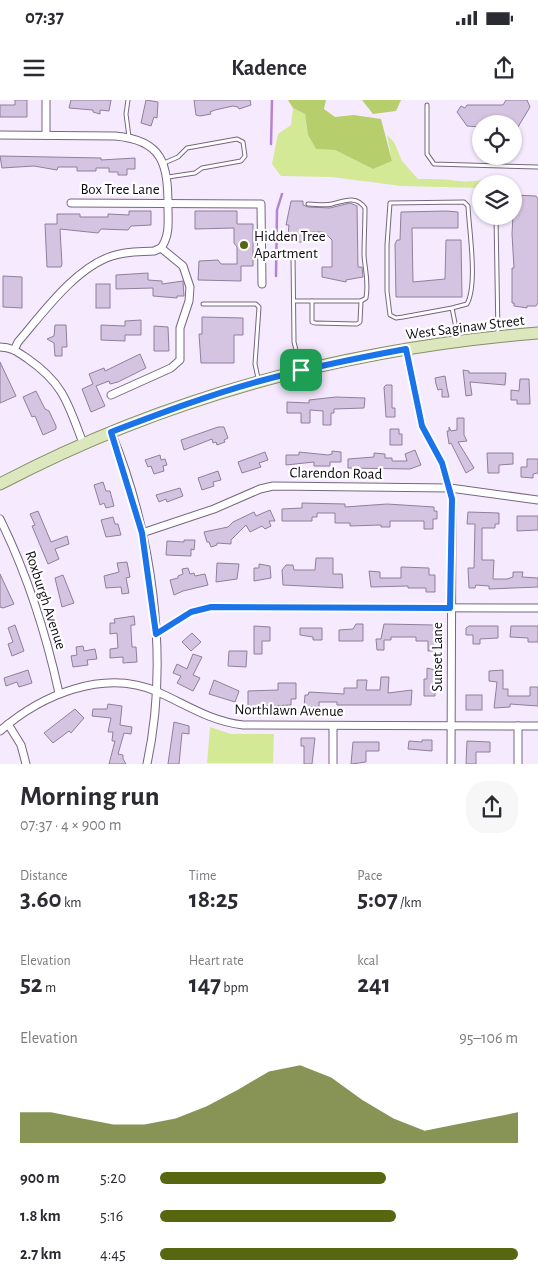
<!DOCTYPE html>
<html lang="en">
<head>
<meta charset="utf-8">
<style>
	:root { --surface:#fff; --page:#f7f7f7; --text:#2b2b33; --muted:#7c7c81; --accent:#566710 }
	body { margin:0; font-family:"Alegreya Sans",sans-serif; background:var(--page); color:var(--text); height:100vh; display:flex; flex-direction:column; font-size:19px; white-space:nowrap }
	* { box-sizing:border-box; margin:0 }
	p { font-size:16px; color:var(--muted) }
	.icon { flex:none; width:28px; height:28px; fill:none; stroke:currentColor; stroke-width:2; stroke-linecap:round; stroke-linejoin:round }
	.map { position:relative; height:664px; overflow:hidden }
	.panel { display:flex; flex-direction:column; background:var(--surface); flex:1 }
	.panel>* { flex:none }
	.controls { position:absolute; left:472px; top:15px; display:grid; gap:10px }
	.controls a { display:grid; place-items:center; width:50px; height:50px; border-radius:50%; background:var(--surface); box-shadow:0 1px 4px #0004; font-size:25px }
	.pin { position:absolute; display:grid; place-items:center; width:42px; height:42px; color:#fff; margin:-21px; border-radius:10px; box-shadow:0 2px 8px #0006 }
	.round { display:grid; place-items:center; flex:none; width:52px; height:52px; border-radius:20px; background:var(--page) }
	.summary { display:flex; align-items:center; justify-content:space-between; height:85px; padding:0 20px }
	h1 { font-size:28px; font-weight:700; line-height:38px }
	.metrics { display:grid; grid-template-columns:repeat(3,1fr); gap:8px; height:85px; padding:5px 20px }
	.metrics div { display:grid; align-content:center }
	.metrics b { font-size:25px; font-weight:700 }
	.metrics small { font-size:14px; font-weight:400 }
	.metrics p { font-size:14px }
	.chart { height:140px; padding:10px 20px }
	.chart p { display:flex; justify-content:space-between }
	.chart svg { width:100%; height:90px; margin-top:5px; fill:var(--accent); opacity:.7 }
	ul { padding:0 20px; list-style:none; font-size:16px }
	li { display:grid; grid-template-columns:80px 60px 1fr; align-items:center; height:38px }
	li i { height:12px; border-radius:6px; background:var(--accent) }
	.status { display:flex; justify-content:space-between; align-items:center; height:35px; padding:0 25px; background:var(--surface); direction:ltr }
	.status svg { height:14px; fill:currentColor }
	header { display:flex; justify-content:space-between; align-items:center; height:65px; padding:0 20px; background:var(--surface); font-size:22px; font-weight:700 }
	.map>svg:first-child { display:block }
	.green { fill:#d3e995 }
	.forest { fill:#b6ce6c }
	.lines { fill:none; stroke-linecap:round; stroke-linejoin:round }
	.stream { stroke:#b583d3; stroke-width:2.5 }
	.building { fill:#d5c3e2; stroke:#907f9c }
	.lane-casing { stroke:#776681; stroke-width:5 }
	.street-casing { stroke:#776681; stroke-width:9 }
	.primary-casing { stroke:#868f66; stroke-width:13 }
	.lane { stroke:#fff; stroke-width:3 }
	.street { stroke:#fff; stroke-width:7 }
	.primary { stroke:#dce7be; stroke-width:11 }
	.route-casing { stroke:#fff; stroke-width:10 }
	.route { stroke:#1a73e8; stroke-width:6 }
	.poi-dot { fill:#566710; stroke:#fff; stroke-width:2 }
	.labels { text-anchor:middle; stroke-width:4.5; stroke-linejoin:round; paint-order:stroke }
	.street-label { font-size:15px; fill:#100a14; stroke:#fff }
	.poi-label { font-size:15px; fill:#100a14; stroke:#fff; text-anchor:start }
</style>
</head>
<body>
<div class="status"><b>07:37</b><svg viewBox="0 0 49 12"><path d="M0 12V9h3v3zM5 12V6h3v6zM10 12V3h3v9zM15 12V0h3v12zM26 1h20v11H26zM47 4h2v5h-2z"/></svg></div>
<header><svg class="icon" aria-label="menu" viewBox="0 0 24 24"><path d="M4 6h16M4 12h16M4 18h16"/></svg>Kadence<svg class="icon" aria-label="share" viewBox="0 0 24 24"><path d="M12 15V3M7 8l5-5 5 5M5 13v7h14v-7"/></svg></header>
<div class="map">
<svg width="538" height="664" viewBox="0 0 538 664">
	<rect width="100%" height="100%" fill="#f6ebfe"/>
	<g class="green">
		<path d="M 293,8 L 305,14 L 308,35 L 316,49 L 335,50 L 373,69 L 392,61 L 387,35 L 394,42 L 402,61 L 418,79 C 432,79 445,79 458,81 C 474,83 481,77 498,84 L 481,84 L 481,88 L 402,86 L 331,77 L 281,76 L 272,64 L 278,34 L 291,25 Z"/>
		<path d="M 210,627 L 231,634 L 274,634 L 273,663 L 207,663 Z"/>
	</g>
	<g class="forest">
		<path d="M 288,0 L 326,0 L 324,9 L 335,17 L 354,15 L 381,19 L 392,61 L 373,69 L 335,50 L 316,49 L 308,35 L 305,14 L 293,8 Z"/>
		<path d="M 362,0 L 401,0 L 396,11 L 373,14 Z"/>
	</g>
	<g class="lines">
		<g class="stream">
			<path d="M 271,44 L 272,0"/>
			<path d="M 276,176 L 277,110 L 282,94"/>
		</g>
	</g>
	<g class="building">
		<path d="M 15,0 L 27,0 L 27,17 L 0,17 L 0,5 L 15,5 Z"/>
		<path d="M 71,0 L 111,0 L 109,11 L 100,10 L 100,14 L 93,12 L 93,10 L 69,8 Z"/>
		<path d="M 146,0 L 158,2 L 157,18 L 154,17 L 151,26 L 141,23 Z"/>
		<path d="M 194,0 L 250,0 L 251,5 L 239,9 L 238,7 L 233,6 L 215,10 L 210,12 L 211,14 L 200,16 L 196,15 Z"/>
		<path d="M 506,0 L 527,0 L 530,7 L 518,27 L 514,27 L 514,24 L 481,24 L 481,27 L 467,26 L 457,12 L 461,6 L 465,8 L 467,5 L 503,5 Z"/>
		<path d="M 0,56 L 101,58 L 101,60 L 135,58 L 135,69 L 127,69 L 127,75 L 118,75 L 118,72 L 109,72 L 109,68 L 96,68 L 96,71 L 77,71 L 77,67 L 58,67 L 57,70 L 34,66 L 2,68 Z"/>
		<path d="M 514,95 L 536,96 L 538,99 L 538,203 L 536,206 L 527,206 L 527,208 L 514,206 L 514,203 L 512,203 L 512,168 L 514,168 L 512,134 Z"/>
		<path d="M 291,101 L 303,101 L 303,105 L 308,107 L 330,108 L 350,103 L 357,106 L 358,167 L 362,167 L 363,177 L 346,180 L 346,182 L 322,177 L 322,167 L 332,167 L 332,140 L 324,132 L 302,132 L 302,142 L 292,142 L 291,135 L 288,135 L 289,125 L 286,125 Z"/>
		<path d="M 129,111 L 151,111 L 151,125 L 131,126 L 128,130 L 101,129 L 98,133 L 60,129 L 62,164 L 61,167 L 47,167 L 45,124 L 57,124 L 57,114 L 80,114 L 80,117 L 108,117 L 108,114 L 129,115 Z"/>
		<path d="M 195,111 L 237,111 L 237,124 L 253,124 L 253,166 L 241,166 L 241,181 L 198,180 L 199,161 L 218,160 L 221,164 L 237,164 L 237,147 L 234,143 L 234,128 L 195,129 Z"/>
		<path d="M 446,111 L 458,112 L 458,128 L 412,128 L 413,182 L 445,179 L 446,140 L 461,140 L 462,197 L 396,197 L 395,144 L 397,140 L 400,140 L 401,112 Z"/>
		<path d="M 148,173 L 148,180 L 162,181 L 162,184 L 183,181 L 184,196 L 177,196 L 177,198 L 153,196 L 153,188 L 116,189 L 116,175 Z"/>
		<path d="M 3,176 L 22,177 L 22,208 L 3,207 Z"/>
		<rect x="96" y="184" width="14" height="24"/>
		<path d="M 202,217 L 243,218 L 243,235 L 234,235 L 234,263 L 201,263 L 199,234 L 202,234 Z"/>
		<path d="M 141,220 L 141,235 L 125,235 L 125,241 L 101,240 L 101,225 L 125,226 L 125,221 Z"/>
		<path d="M 55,225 L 66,225 L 67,247 L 62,247 L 62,256 L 55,256 L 54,243 L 47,239 L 54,236 Z"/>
		<path d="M 154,226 L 168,227 L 169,251 L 154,251 Z"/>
		<path d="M 140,254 L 146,268 L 118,282 L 110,284 L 109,281 L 96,286 L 105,306 L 91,312 L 82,289 L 93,284 L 89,274 L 104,268 L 105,271 Z"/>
		<path d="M 0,262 L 16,296 L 0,303 Z"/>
		<path d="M 463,270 L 469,271 L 469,273 L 506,273 L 505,285 L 470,282 L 472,295 L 466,296 Z"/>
		<path d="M 445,276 L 447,288 L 449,297 L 442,297 L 442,289 L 438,290 L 436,284 L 435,278 Z"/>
		<path d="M 520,279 L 529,279 L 530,304 L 517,304 L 517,300 L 511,300 L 511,290 L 519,291 Z"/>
		<path d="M 386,285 L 392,285 L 392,308 L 395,308 L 395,317 L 386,317 L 384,287 Z"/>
		<path d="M 36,291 L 45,309 L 49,311 L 56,326 L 56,329 L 43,335 L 35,316 L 32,317 L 23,297 Z"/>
		<path d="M 336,297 L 365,298 L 364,308 L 334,309 L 334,313 L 331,313 L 331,325 L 323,325 L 323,311 L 310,310 L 310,323 L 301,323 L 301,313 L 287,313 L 287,302 L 309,303 L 309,300 Z"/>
		<path d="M 457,318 L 464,318 L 464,335 L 467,341 L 458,342 L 474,368 L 466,373 L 451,343 L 449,344 L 447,331 L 449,331 L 449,327 L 451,331 L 457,330 Z"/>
		<path d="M 218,327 L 224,327 L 228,338 L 224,340 L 225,342 L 217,345 L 216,342 L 213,343 L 212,339 L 184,350 L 181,340 Z"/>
		<path d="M 390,329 L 399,329 L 399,334 L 402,334 L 402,345 L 390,345 Z"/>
		<path d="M 415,350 L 421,365 L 410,369 L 348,368 L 348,359 L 374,357 L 374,353 L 385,354 L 385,358 L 392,358 L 392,361 L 407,361 L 405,354 Z"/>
		<path d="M 332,351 L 341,352 L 341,362 L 330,362 L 330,366 L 314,366 L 314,362 L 286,365 L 286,355 L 299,355 L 299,352 L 328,355 L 332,354 Z"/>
		<path d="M 265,352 L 268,360 L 259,363 L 261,367 L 242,373 L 238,362 Z"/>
		<path d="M 487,353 L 513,353 L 513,364 L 499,365 L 499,373 L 488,373 Z"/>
		<path d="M 160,355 L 161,360 L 165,359 L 167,365 L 163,366 L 164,371 L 154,374 L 151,366 L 148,367 L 145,360 Z"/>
		<path d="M 527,359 L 538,359 L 538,373 L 533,374 L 533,378 L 521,377 L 521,367 L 527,367 Z"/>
		<path d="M 218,371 L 221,380 L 213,382 L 214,386 L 202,390 L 198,378 Z"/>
		<path d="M 103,382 L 106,391 L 110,391 L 114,406 L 106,408 L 104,403 L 100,405 L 94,385 Z"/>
		<path d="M 180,388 L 183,396 L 167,402 L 166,399 L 159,402 L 156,395 Z"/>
		<path d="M 302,403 L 345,404 L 345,407 L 387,404 L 434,407 L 434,411 L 437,411 L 437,419 L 433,419 L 433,429 L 424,429 L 424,421 L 390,421 L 390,427 L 381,427 L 381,425 L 350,426 L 350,423 L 335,423 L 335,413 L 317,413 L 317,417 L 312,417 L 312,421 L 282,421 L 282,409 L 302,408 Z"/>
		<path d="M 270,410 L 275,421 L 269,421 L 271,426 L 265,429 L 262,426 L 250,432 L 246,425 L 231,440 L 231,444 L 217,443 L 217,445 L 211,447 L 209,442 L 207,442 L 204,432 L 228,427 L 233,422 L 254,412 L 256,416 Z"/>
		<path d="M 38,411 L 51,442 L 67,436 L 69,444 L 55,449 L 59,459 L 48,464 L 32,426 L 35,425 L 30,414 Z"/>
		<path d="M 468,412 L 499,413 L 499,424 L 495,424 L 495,428 L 482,428 L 482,460 L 494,460 L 493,479 L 507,479 L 513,477 L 513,472 L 523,472 L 522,477 L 538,478 L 538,487 L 489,489 L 489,486 L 476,485 L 475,488 L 469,488 L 468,468 L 474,468 L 475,424 L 467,424 Z"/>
		<path d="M 517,416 L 538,416 L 538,430 L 517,431 Z"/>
		<path d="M 113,417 L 115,424 L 118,424 L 121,435 L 106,437 L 101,420 Z"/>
		<path d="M 184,440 L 195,440 L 194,450 L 191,449 L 191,456 L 166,455 L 167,441 L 184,442 Z"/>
		<path d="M 316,458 L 333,458 L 333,474 L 342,474 L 343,488 L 283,485 L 282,470 L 286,465 L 293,465 L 294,470 L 315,470 Z"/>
		<path d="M 127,462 L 130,477 L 126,478 L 129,493 L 122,494 L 121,487 L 106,488 L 104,476 L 119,472 L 117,463 Z"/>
		<path d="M 217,463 L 239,464 L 237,479 L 216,482 Z"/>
		<path d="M 259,464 L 270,466 L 271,478 L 254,481 L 254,468 L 259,468 Z"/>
		<path d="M 401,467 L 429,468 L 429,475 L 435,475 L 435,492 L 426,492 L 426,488 L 408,488 L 408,486 L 371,487 L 369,471 L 380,472 L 380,478 L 401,478 Z"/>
		<path d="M 188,468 L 190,474 L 194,473 L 195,476 L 205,474 L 208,485 L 183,491 L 174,495 L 170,480 L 178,478 L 178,476 L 183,474 L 182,469 Z"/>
		<path d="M 0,474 L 14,504 L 3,508 L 0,507 Z"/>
		<path d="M 63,475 L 74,503 L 62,507 L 55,478 Z"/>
		<path d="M 134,516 L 135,525 L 131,525 L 131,530 L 132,547 L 136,547 L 137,562 L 123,563 L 123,557 L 110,558 L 110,549 L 118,548 L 117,533 L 110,534 L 110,523 L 115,523 L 114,519 Z"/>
		<path d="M 356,524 L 363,524 L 363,541 L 339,541 L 339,530 L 353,529 Z"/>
		<path d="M 384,524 L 435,525 L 435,538 L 439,538 L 439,546 L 437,546 L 437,551 L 428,551 L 428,541 L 416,541 L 416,537 L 391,537 L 391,540 L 384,540 L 384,550 L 377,550 L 376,539 L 381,539 Z"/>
		<path d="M 15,525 L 24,551 L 12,556 L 8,544 L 13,542 L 8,528 Z"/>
		<path d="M 254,526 L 270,527 L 270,541 L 262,541 L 262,554 L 254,554 Z"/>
		<path d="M 469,526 L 498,526 L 498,538 L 480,539 L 480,544 L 473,544 L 473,535 L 466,535 L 466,528 Z"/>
		<path d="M 511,526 L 538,526 L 538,542 L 528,542 L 528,538 L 510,537 Z"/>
		<path d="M 300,528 L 322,528 L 322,540 L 313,540 L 313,537 L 300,535 Z"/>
		<path d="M 192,533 L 201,542 L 191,551 L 182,542 Z"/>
		<path d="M 83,546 L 84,551 L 95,549 L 97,559 L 87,560 L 88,565 L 73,567 L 71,556 L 77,555 L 76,547 Z"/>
		<path d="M 229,551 L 247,551 L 246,567 L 228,566 Z"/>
		<path d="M 193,554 L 202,557 L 193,575 L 200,578 L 193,591 L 177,583 L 181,576 L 173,573 L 177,564 L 187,569 Z"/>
		<path d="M 427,568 L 435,570 L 435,596 L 424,596 L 424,579 L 427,579 Z"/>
		<path d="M 28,570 L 32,583 L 19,587 L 17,582 L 6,586 L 4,578 Z"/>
		<path d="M 503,570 L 503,589 L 508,589 L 508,596 L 530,596 L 530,587 L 538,587 L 538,606 L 510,604 L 510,607 L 494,608 L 497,582 L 489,581 L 489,571 Z"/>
		<path d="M 381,577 L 389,577 L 388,593 L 412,590 L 411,605 L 337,605 L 337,602 L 319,602 L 319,607 L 304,607 L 305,595 L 308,595 L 309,592 L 344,594 L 344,588 L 357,588 L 357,580 L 367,580 L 366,590 L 380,590 Z"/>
		<path d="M 214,580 L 239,591 L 235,602 L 209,594 Z"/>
		<path d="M 278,583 L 296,583 L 296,599 L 291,599 L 291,605 L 248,607 L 248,591 L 278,590 Z"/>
		<rect x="466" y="595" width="16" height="15"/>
		<path d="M 108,604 L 122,606 L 120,625 L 132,627 L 131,634 L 124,633 L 118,654 L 123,655 L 123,659 L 126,664 L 109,664 L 115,641 L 112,641 L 113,632 L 108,632 L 111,618 L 92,616 L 93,609 L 107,609 Z"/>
		<path d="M 75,609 L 84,618 L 71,633 L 69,631 L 53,643 L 44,633 Z"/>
		<path d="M 174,622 L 189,626 L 189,634 L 182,633 L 179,664 L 168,664 Z"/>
		<path d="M 301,638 L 315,638 L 312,664 L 304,664 L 304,646 L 301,646 Z"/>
		<path d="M 422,640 L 432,640 L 432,651 L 408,649 L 409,641 L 422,642 Z"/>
		<path d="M 467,641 L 490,642 L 490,652 L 476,652 L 476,664 L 466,664 Z"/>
		<path d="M 353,642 L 379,642 L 379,651 L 366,651 L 366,662 L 351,664 Z"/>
	</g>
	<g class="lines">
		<g class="lane-casing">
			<g id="lane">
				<path d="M 128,0 L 126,14 L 129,37"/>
				<path d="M 427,5 L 427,54 L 434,64 L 538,67"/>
				<path d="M 164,63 L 178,57 L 187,48 L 237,39 L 243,42 L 245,56 L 241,61 L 202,68 L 195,73 L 168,77"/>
				<path d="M 496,116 L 498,236"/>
				<path d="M 293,155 L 294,242 L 301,270"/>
				<path d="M 294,201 L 361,201 L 366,198 C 369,181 365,171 364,155 C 364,139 365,124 365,108 C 356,95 344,101 332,104 C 325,106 315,104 308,104"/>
				<path d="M 312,201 L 312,222 L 315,223 L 357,224 L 360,222 L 361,201"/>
				<path d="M 203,204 L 256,204 L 259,207 L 255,264 L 258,278"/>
				<path d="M 452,208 L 467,204 C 478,184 469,130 468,106 L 464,102 L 390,103 L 387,145 L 387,191 L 390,215 L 396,218 L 403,217 L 452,208 L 458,238"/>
			</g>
		</g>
		<g class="street-casing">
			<g id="street">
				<path d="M 46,0 L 46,35"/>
				<path d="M 0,35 L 115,36 C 163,40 168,64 168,107 C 168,123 170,135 161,148"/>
				<path d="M 71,103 L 261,104 L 262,184"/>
				<path d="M 0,247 C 12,247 19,253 28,259 C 64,284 68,304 83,343"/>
				<path d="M 406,249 L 422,326 L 442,363 L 452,399 L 451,664"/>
				<path d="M 14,250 L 18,242 C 43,213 75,168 112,156 C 126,151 140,152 154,151 L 161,148"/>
				<path d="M 111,295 L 171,268 L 180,260 L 180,228 L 189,201 L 190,187 L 183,166 L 161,148"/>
				<path d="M 111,332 C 152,432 170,557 147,664"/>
				<path d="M 0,419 C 27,474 46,533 59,593"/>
				<path d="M 142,433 L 214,409 L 260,389 L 273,386 L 450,388 L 538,400"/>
				<path d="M 156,534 L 191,512 L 211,507 L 538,508"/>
				<path d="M 8,624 L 21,645 L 26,664"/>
				<path d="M 518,626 L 518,664"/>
				<path d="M 0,631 C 41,595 104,568 158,592 C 187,605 210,621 243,625 L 538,626"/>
				<path d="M 333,664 L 333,626"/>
			</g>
		</g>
		<g class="primary-casing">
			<path id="primary" d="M 0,384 C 167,296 351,248 538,233"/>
		</g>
		<use href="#lane" class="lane"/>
		<use href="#street" class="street"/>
		<use href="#primary" class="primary"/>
	</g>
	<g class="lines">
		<g class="route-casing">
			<path id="route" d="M 406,249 L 422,326 L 442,363 L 452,399 L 450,508 L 211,507 L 191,512 L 156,534 L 142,433 L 111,332 C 161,313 209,295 260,281 C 308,268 357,258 406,249 Z"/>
		</g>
		<use href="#route" class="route"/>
	</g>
	<circle class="poi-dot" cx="244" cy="145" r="5"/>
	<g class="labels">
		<g class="street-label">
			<text x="120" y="94">Box Tree Lane</text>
			<text transform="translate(465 227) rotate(-7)" y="5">West Saginaw Street</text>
			<text transform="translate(336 373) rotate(1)" y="5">Clarendon Road</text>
			<text transform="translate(46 500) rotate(72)" y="5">Roxburgh Avenue</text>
			<text transform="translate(437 557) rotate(-90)" y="5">Sunset Lane</text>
			<text transform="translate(289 610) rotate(1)" y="5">Northlawn Avenue</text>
		</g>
		<g class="poi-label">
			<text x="254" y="141">Hidden Tree<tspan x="254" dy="17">Apartment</tspan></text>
		</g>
	</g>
</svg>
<div class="controls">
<a><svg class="icon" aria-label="locate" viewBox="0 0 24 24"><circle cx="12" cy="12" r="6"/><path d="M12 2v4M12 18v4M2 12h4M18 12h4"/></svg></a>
<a><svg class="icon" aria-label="layers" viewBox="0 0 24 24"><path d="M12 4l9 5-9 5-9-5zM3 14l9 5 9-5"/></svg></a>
</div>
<div class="pin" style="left:301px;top:270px;background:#1e9e55"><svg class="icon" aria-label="arrive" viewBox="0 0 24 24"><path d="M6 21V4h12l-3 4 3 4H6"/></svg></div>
</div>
<section class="panel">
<div class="summary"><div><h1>Morning run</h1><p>07:37 · 4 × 900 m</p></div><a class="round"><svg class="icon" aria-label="share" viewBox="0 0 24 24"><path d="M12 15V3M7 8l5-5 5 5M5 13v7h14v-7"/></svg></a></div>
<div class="metrics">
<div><p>Distance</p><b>3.60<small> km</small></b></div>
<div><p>Time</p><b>18:25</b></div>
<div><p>Pace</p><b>5:07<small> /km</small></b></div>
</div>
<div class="metrics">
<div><p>Elevation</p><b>52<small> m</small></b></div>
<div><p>Heart rate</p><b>147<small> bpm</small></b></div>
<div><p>kcal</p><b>241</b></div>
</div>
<div class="chart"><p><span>Elevation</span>95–106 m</p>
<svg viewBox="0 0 160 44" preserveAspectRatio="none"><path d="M0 44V29L10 29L20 32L30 35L40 35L50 32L60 26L70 18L80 9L90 6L100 12L110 23L120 32L130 38L140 35L150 32L160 29V44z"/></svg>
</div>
<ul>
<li><b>900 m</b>5:20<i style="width:63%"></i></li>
<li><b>1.8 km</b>5:16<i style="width:66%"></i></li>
<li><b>2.7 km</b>4:45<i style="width:100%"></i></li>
</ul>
</section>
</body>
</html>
